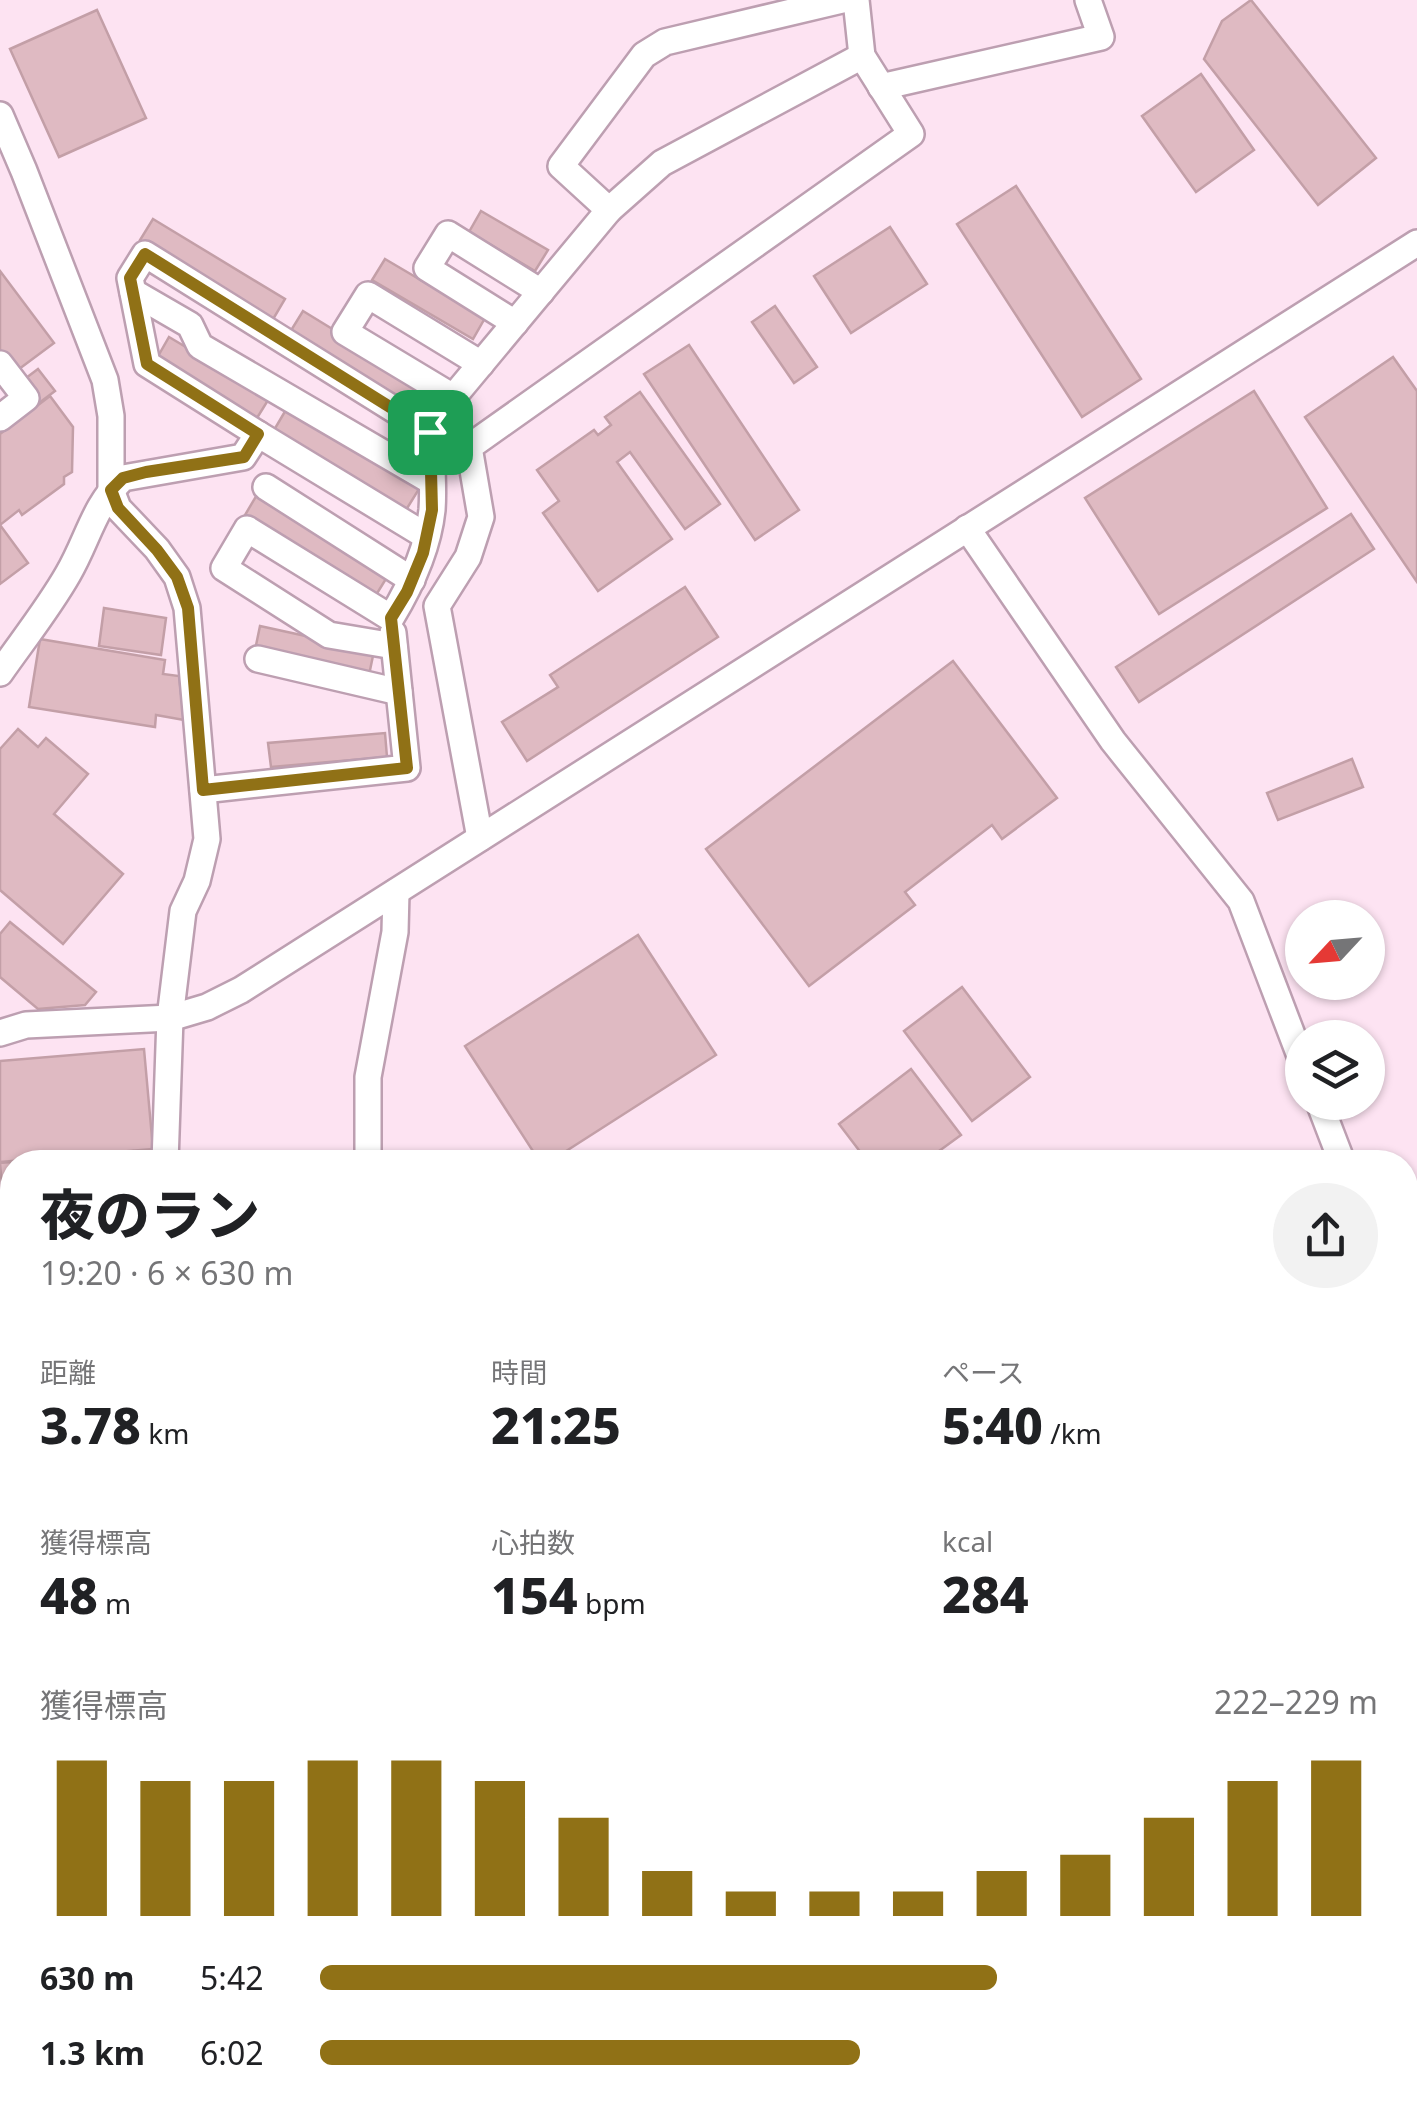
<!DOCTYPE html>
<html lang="ja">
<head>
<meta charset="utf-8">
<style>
	:root { --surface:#fff; --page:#f2f2f2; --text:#202124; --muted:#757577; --accent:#907116 }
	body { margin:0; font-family:"Noto Sans","Noto Sans JP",sans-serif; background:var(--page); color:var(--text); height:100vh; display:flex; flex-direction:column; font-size:38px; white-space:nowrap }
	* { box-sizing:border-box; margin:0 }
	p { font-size:32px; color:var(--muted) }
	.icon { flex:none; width:55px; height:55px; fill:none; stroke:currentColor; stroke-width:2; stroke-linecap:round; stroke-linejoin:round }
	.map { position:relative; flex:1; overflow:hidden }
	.sheet { position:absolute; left:0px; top:1150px; width:1418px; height:962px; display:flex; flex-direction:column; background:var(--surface); border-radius:40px 40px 0 0; box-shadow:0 2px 8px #0004 }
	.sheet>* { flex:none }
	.needle { width:65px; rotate:244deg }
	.fabs { position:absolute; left:1285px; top:900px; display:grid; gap:20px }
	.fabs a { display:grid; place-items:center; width:100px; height:100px; border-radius:50%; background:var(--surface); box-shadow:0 2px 8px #0004; font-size:50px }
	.pin { position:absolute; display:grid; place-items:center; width:85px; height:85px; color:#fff; margin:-42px; border-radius:20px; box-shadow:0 5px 15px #0006 }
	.round { display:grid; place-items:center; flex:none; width:105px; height:105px; border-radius:52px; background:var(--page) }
	.head { display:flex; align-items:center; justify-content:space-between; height:170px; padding:0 40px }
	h1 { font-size:55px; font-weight:800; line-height:75px }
	.stats { display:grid; grid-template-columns:repeat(3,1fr); gap:15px; height:170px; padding:10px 40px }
	.stats div { display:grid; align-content:center }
	.stats b { font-size:50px; font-weight:800 }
	.stats small { font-size:28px; font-weight:400 }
	.stats p { font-size:28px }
	.chart { height:280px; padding:20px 40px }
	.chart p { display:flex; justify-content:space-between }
	.chart svg { width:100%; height:180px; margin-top:10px; stroke:var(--accent); stroke-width:6 }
	ul { padding:0 40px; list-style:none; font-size:32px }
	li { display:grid; grid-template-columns:160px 120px 1fr; align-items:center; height:75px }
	li i { height:25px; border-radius:12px; background:var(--accent) }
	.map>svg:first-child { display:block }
	.building { fill:#dfbac2; stroke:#c39fa7; stroke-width:2.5 }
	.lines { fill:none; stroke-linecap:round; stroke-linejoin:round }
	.minor-casing { stroke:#bd9fb1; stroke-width:30 }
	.minor { stroke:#fff; stroke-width:25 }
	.route-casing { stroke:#fff; stroke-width:20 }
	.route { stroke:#907116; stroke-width:12 }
</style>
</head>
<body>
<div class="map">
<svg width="1417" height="2112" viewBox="0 0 1417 2112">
	<rect width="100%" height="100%" fill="#fde3f2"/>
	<g class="building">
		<path d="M 1251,0 L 1376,158 L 1318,205 L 1204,59 L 1222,21 Z"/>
		<path d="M 97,10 L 146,118 L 59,157 L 10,49 Z"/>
		<path d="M 1201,74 L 1254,150 L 1196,192 L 1142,116 Z"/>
		<path d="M 1016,186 L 1141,379 L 1082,417 L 957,224 Z"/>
		<path d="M 481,211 L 548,250 L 535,271 L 469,232 Z"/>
		<path d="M 153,219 L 285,299 L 272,321 L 140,240 Z"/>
		<path d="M 890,227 L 927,284 L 851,333 L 814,276 Z"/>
		<path d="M 385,259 L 485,318 L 473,339 L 372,280 Z"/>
		<path d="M 0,271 L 54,343 L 11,375 L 0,360 Z"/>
		<path d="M 775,306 L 817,367 L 794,383 L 752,322 Z"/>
		<path d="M 303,311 L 435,392 L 421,413 L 290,332 Z"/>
		<path d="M 169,337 L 270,397 L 257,418 L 157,358 Z"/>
		<path d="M 689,345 L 799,510 L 755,540 L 644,374 Z"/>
		<path d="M 1393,357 L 1417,391 L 1417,582 L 1305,417 Z"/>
		<path d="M 38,369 L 55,391 L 35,406 L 18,384 Z"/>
		<path d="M 1254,391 L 1327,508 L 1159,614 L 1085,498 Z"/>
		<path d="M 640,392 L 720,504 L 685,529 L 630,452 L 617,462 L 672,539 L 598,591 L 543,513 L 559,501 L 537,470 L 594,430 L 598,435 L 611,425 L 605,417 Z"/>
		<path d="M 50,396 L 73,427 L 72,472 L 64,477 L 64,484 L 22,515 L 19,510 L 0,525 L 0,434 Z"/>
		<path d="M 287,408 L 419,489 L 406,510 L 274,430 Z"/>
		<path d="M 258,493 L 389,574 L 376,595 L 245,515 Z"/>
		<path d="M 1351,514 L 1374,549 L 1139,702 L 1116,667 Z"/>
		<path d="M 0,525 L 28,563 L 0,584 Z"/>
		<path d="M 685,587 L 718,637 L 527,761 L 502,722 L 558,687 L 550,675 Z"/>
		<path d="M 104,608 L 166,618 L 161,655 L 99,646 Z"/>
		<path d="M 260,626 L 374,651 L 369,675 L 255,650 Z"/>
		<path d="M 40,639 L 165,660 L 163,674 L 179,676 L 184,720 L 156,715 L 155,727 L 29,707 Z"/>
		<path d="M 953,661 L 1057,798 L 1002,839 L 992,825 L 905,892 L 915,905 L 809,986 L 706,849 Z"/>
		<path d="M 18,729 L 38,747 L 46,738 L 88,774 L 54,814 L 123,874 L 63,944 L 0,890 L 0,749 Z"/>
		<path d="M 385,733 L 387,757 L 271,767 L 268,743 Z"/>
		<path d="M 1352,759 L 1363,787 L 1278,820 L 1267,793 Z"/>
		<path d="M 10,922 L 96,992 L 85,1005 L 38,1009 L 0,977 L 0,934 Z"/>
		<path d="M 638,935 L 716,1055 L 549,1162 L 540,1162 L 465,1046 Z"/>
		<path d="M 962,987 L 1030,1077 L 972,1121 L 904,1031 Z"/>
		<path d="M 144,1049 L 153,1149 L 0,1162 L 0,1061 Z"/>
		<path d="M 911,1069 L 961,1135 L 924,1162 L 868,1162 L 839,1124 Z"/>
		<path d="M 133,1151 L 134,1162 L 12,1162 L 12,1267 L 9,1268 L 0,1163 Z"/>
		<path d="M 1417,1224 L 1417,1257 L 1405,1238 L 1405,1232 Z"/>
		<path d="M 0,1254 L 9,1309 L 0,1310 Z"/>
		<path d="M 12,1339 L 12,1392 L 0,1395 L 0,1342 Z"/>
		<path d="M 12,1550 L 12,1594 L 0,1597 L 0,1553 Z"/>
		<path d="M 12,1741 L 12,1795 L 0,1798 L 0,1744 Z"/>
		<path d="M 12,1800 L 12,1929 L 0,1932 L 0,1803 Z"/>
		<path d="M 457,2100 L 589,2100 L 593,2108 L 586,2112 L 435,2112 Z"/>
		<path d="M 797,2100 L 836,2100 L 825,2112 L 810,2112 Z"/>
		<path d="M 936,2100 L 1046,2100 L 1047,2101 L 1037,2112 L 948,2112 Z"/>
	</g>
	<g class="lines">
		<g class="minor-casing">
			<g id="minor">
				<path d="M 881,87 L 1101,37 L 1088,0"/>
				<path d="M 0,115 L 24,171 L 105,380 L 111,416 L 111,490 L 118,508 L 157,549 L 177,577 L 187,608 L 207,839 L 197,881 L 183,911 L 170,1018 L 165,1162"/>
				<path d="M 609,210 L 561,166 L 644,55 L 665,42 L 842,0"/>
				<path d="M 133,292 L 190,325 L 200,346 L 431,481"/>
				<path d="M 515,323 L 427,268 L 448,234 L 541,292"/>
				<path d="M 0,364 L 26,398 L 0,418"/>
				<path d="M 453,397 L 345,332 L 368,295 L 481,364"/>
				<path d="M 430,432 L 445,407 L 609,210 L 662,163 L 862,56"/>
				<path d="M 258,434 L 426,536"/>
				<path d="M 266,487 L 412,580"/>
				<path d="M 967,528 L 1113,741 L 1241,901 L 1302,1061"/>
				<path d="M 258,659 L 399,692"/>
				<path d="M 0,673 C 23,640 48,609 68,574 C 88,540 93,507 123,478 L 243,457 L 258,434 L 147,364 L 130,278 L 145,254 L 430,432 C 431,457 434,484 432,510 C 428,549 411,585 391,618 L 247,529 L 224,568 L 329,635 L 394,646"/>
				<path d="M 203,790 L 407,768 L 393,633"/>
				<path d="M 480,838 L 437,606 L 468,557 L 481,517 L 469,447 L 911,134 L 862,56 L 856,0"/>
				<path d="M 0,1033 L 26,1025 L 170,1018 L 207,1007 L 241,990 L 1417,243"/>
				<path d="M 1319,1102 L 1342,1162"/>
				<path d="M 368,1162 L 368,1077 L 395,932 L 396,892"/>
				<path d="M 0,1620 L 12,1641"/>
				<path d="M 1405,1636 L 1417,1653"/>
				<path d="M 1405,2050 L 1417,2045"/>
				<path d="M 920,2100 L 933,2112"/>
				<path d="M 1089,2100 L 1102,2112"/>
				<path d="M 1187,2100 L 1200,2112"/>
				<path d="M 282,2112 L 287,2100"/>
				<path d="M 1274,2112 L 1288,2100"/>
			</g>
		</g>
		<use href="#minor" class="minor"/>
	</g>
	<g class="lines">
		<g class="route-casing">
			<path id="route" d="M 145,254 L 430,432 L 432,510 L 423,553 L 407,592 L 391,618 L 407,768 L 203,790 L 188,608 L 177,577 L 157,550 L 118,508 L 111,490 L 123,478 L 146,472 L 244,457 L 258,434 L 147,364 L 130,278 Z"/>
		</g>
		<use href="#route" class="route"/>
	</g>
</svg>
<div class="fabs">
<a><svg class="needle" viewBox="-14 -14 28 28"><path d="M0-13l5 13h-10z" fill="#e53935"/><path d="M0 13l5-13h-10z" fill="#757577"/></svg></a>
<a><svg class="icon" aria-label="layers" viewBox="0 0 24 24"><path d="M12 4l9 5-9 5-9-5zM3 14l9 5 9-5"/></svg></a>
</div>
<div class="pin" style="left:430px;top:432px;background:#1e9e55"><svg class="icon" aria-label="arrive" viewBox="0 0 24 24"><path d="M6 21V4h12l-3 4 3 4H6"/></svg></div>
<section class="sheet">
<div class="head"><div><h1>夜のラン</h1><p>19:20 · 6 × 630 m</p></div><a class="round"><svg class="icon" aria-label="share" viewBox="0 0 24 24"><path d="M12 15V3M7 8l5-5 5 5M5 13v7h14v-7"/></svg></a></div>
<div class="stats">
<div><p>距離</p><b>3.78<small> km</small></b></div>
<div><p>時間</p><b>21:25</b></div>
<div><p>ペース</p><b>5:40<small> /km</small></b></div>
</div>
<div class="stats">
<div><p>獲得標高</p><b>48<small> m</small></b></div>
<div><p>心拍数</p><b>154<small> bpm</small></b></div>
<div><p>kcal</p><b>284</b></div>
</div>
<div class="chart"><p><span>獲得標高</span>222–229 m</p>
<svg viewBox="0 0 160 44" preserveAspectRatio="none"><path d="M5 44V6M15 44V11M25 44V11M35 44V6M45 44V6M55 44V11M65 44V20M75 44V33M85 44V38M95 44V38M105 44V38M115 44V33M125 44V29M135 44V20M145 44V11M155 44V6"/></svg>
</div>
<ul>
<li><b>630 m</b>5:42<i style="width:64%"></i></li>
<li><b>1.3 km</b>6:02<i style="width:51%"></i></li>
</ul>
</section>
</div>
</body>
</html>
